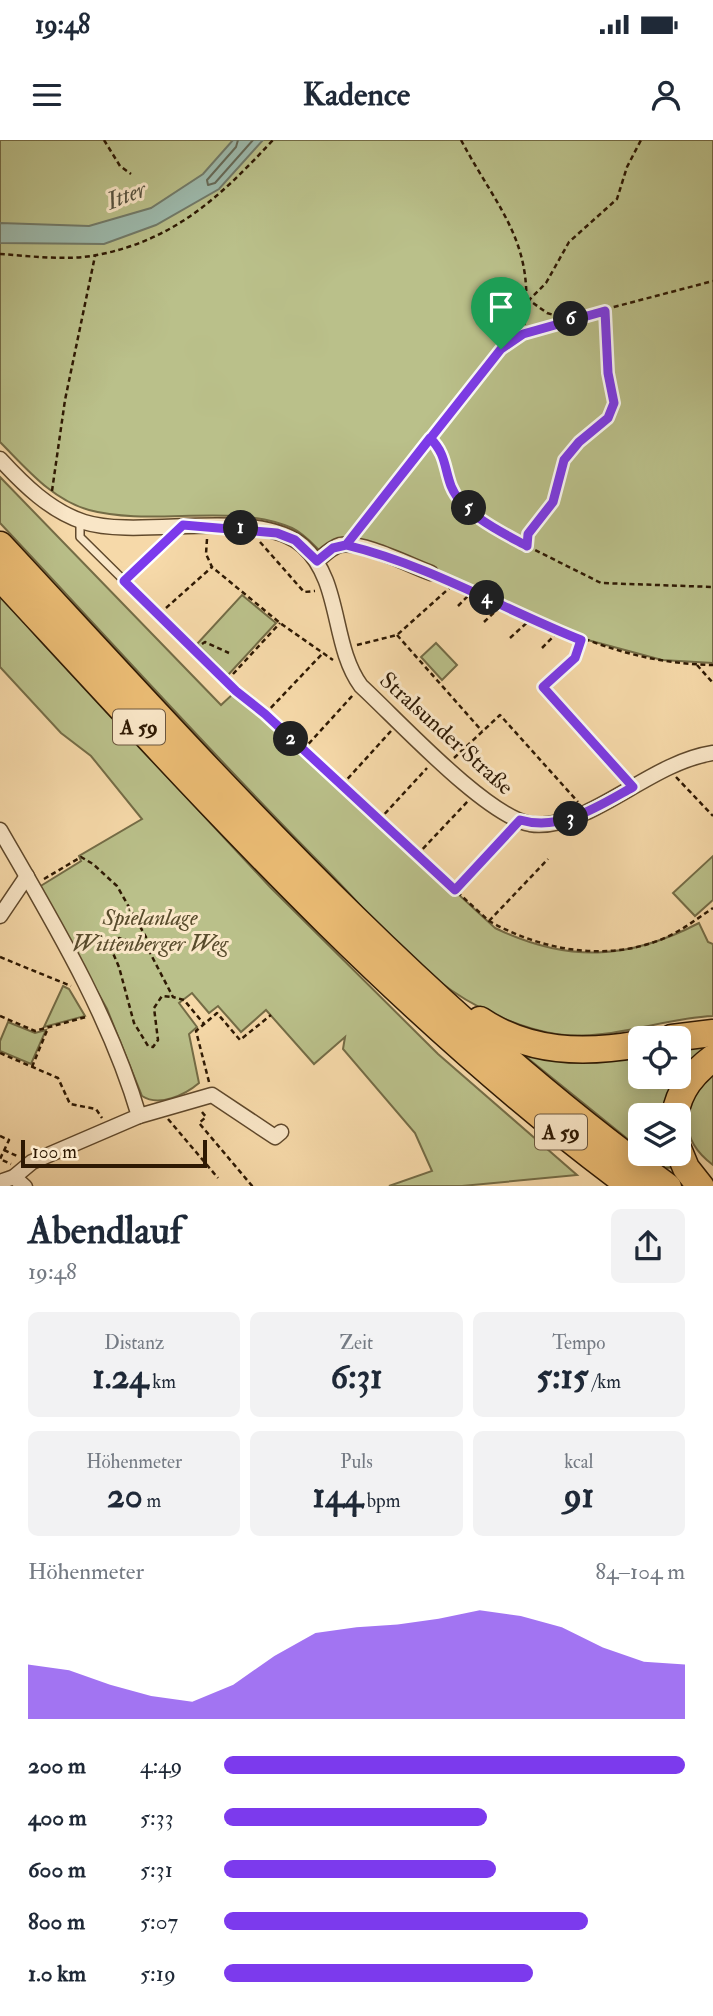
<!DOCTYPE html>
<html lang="de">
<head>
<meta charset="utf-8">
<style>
	:root { --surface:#fff; --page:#f2f2f3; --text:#1f2937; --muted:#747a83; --accent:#7c3aed }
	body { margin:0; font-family:"IM FELL Double Pica",serif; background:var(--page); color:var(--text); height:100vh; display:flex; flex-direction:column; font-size:26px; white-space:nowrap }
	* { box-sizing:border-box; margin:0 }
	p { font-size:23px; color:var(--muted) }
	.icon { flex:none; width:38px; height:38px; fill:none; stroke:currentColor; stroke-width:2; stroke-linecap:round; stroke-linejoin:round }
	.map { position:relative; height:1046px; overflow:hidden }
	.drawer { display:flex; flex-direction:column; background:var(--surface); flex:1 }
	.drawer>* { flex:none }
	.fabs { position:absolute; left:628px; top:886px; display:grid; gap:14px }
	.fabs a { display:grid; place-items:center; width:63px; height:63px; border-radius:10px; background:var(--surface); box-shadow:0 4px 18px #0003; font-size:35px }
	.scale { position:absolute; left:21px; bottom:18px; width:186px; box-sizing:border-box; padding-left:7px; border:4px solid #2e1903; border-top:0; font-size:19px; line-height:24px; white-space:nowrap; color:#2e1903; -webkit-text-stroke:5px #f9e6c7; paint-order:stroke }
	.pin { position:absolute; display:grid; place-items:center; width:60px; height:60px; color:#fff; margin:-72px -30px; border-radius:50% 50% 50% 0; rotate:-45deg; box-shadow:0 0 7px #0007 }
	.pin .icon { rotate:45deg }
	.km { position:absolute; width:35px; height:35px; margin:-18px; border-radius:50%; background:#222; color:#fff; font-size:19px; line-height:35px; text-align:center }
	.round { display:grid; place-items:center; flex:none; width:74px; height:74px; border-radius:10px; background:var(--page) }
	.summary { display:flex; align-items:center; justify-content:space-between; height:119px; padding:0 28px }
	h1 { font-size:38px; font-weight:700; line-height:52px }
	.figures { display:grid; grid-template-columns:repeat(3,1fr); gap:10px; height:119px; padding:7px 28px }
	.figures div { display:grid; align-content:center; border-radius:10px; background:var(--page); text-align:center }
	.figures b { font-size:35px; font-weight:700 }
	.figures small { font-size:19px; font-weight:400 }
	.figures p { font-size:19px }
	.chart { height:196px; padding:14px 28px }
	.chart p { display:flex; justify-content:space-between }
	.chart svg { width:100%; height:126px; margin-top:7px; fill:var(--accent); opacity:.7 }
	ul { padding:0 28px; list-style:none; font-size:23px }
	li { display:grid; grid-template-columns:112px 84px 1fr; align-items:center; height:52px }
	li i { height:18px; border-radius:9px; background:var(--accent) }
	.status { display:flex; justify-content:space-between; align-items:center; height:49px; padding:0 35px; background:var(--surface); direction:ltr }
	.status svg { height:19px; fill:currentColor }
	header { display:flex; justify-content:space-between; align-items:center; height:91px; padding:0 28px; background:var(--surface); font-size:32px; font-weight:700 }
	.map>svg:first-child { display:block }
	.green { fill:#bac08a; stroke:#746c46; stroke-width:2 }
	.water { fill:#9dbaad; stroke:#717a69; stroke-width:2 }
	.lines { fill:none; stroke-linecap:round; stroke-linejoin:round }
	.shore { stroke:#666a58; stroke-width:2 }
	.service-casing { stroke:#60492c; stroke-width:10 }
	.minor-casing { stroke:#60492c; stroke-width:17 }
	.motorway-casing { stroke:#2e1903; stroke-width:29 }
	.path { stroke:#2e1903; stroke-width:2.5; stroke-dasharray:5 3.5; stroke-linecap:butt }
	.service { stroke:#f9e6c7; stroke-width:7 }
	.minor { stroke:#f9e6c7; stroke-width:14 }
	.motorway { stroke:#ebbc74; stroke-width:26 }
	.route-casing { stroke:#fff; stroke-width:14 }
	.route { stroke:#7c3aed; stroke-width:9 }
	.labels { text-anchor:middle; stroke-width:6; stroke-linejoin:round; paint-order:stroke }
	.shield { fill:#f9e6c7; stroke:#6b563e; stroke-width:2 }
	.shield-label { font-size:21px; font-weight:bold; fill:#2e1903 }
	.street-label { font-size:23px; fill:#2e1903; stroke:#f9e6c7 }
	.park-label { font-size:23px; font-style:italic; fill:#584b2c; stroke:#f9e6c7 }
	.water-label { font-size:24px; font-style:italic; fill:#55513e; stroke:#f9e6c7 }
</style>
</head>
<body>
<div class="status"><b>19:48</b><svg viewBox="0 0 49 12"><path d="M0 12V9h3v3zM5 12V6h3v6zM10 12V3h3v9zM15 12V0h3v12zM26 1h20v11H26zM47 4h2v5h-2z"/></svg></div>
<header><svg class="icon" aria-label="menu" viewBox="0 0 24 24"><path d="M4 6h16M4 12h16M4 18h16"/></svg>Kadence<svg class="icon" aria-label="person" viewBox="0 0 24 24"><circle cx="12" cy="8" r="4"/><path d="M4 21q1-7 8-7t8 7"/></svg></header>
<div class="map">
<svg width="713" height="1047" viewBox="0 0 713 1047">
	<rect width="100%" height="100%" fill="#f6d9a9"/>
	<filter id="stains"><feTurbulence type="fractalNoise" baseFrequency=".00286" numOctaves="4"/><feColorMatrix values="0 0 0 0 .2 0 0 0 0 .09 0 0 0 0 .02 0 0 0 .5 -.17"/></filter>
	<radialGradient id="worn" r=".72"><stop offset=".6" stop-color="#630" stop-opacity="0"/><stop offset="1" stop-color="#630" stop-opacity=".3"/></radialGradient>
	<g class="green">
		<path d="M 0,0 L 713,0 L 713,523 L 662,520 L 584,499 L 457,441 L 348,402 L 321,412 C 312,403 303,393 292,388 C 235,362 151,387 89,370 C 52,360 26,328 0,302 Z"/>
		<path d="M 0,337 L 221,565 L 234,553 L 263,575 L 495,788 C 568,823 628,820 699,783 L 708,802 L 713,804 L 713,876 C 662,878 607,902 556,894 C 516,887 472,867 440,842 C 396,808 359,762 320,723 C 210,612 106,496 0,383 Z"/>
		<path d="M 242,455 L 276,483 L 228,535 L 197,504 Z"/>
		<path d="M 0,457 L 270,747 L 438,914 L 577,1035 L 462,1046 L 389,1046 L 432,1031 L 415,993 L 343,909 L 345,897 L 314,924 L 266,870 L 241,892 L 218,866 L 209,873 L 192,853 L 179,863 L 197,887 L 189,894 L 199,943 C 185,955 159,967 142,956 L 107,869 L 39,747 L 81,721 L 79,716 L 142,679 L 91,616 L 61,593 L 0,527 Z"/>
		<path d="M 436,503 L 457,525 L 442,540 L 421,517 Z"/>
		<path d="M 713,716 L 713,760 L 695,776 L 673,753 Z"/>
		<path d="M 63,846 L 69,849 L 85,876 L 44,887 Z"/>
		<path d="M 8,882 L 35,893 L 46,890 L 31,924 L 0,911 L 0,901 Z"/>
		<path d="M 713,900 L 666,975 L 640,975 L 640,1009 L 509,903 L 640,911 L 640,936 L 679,936 L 679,903 Z"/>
		<path d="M 713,935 L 713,1025 C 678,999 680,963 713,935 Z"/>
		<path d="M 646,1013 L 674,1013 L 679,1027 L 665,1028 Z"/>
	</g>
	<path class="water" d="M 233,0 L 263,0 L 219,49 L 156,85 L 104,104 L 0,103 L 0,83 L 89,86 L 151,68 L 203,34 Z"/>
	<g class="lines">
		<path class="shore" d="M 238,0 L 236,7 L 207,40 L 208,45 L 215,43 L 253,0"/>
		<g class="service-casing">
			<path id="service" d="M 80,381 L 80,397 L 236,551"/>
		</g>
		<g class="minor-casing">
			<g id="minor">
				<path d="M 0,319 C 23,344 50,371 84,382 C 141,400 257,366 303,406 C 342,441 331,505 361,546 C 398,580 485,675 530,684 C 548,687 571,680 587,672 C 628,653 668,620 713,613"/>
				<path d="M 317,421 C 324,415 332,407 340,405 C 363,401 409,425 431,433"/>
				<path d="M 0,690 C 53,782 109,874 139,976 L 32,1022 L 14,1037 L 0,1042"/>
				<path d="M 0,776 L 27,736"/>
				<path d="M 139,976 L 212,955 L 275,997 L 281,992"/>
				<path d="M 14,1037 L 25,1047"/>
			</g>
		</g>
		<g class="motorway-casing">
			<g id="motorway">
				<path d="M 0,405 C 210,631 416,865 668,1047"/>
				<path d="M 0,437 C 199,652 395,872 632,1047"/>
				<path d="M 480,880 C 529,913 584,914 640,904"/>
				<path d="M 672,898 L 713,893"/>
				<path d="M 675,975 C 679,950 693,933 713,918"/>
				<path d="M 679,1011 L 686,1028 L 701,1047"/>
			</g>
		</g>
		<g class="path">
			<path d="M 104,0 L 120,26 L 131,34"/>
			<path d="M 461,0 C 500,73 538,105 523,194"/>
			<path d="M 0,114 C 30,116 67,121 97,115 C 175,100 221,56 273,0"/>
			<path d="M 568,179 L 547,173 L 529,160 L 546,143 L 569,102 L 617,59 L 627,27 L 641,0"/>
			<path d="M 430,298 L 441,309 L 451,348 L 464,364 L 500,391 L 527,406 L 601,443 L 713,447"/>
			<path d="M 52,351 L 65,260 L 95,116"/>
			<path d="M 355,394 L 501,209 L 523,194 L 568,179 L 713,141"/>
			<path d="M 207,399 L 206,414 L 212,427 L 280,483 L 333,520"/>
			<path d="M 260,402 L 304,452 L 315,451"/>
			<path d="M 527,405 L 528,394 L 553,362 L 564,320 L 579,301 L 608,278 L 614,263 L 608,233 L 605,171"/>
			<path d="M 131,434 L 167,400"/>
			<path d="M 444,439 C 540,475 605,523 713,525"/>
			<path d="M 458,466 L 473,451"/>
			<path d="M 166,468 L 212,427"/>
			<path d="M 484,482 L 502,465"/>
			<path d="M 397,495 L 482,591"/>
			<path d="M 510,498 L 531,479"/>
			<path d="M 581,501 L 575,518 L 543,547 L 624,637"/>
			<path d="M 202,504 L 205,502 L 229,513"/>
			<path d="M 357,505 L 397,495 L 455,443"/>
			<path d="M 542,508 L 559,491"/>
			<path d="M 697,525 L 713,543"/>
			<path d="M 233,534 L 280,483"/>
			<path d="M 244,557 L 489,781 C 543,811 609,823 667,797 C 684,789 698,778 713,768"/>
			<path d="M 265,574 L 323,513"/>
			<path d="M 303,610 L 353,555"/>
			<path d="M 454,618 L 500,575 L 578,662"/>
			<path d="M 676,637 L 713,676"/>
			<path d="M 342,645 L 391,591"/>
			<path d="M 379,680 L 427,628"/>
			<path d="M 417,715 L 468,661"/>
			<path d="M 44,739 L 81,717 L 93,724 L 117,746 L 146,797 L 146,805 L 173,857 L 184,860 L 204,884"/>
			<path d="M 455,750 L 510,691"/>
			<path d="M 489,781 L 548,719"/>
			<path d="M 146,805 L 119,798 L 109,804 L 119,827 L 134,883 L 148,906 L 153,907 L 158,900 L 154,868 L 162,856 L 173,857"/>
			<path d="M 0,817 L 71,846"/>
			<path d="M 0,876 L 35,891 L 86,877"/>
			<path d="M 0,913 L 58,938 L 70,964 L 96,969 L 102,978"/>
			<path d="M 32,927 L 48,888"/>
			<path d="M 209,942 L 196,891 L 217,873 L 240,900 L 271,875"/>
			<path d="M 202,972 L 206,977 L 199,983 L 253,1047"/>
			<path d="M 168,979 L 218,1038"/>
			<path d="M 0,996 L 9,1000 L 0,1019 L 11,1024"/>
			<path d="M 4,1010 L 17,1016"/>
		</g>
		<use href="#service" class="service"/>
		<use href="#minor" class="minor"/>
		<use href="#motorway" class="motorway"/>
	</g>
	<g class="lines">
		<g class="route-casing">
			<path id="route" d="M 501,209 L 346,405 L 333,408 L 317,421 L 295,400 L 277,393 L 183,385 L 124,441 L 236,551 L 265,574 L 455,750 L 520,680 C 561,692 599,666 633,647 L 543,547 L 575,518 L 581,500 C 503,469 429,425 346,405 L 430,298 C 446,314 444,327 451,346 C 462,374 503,393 527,406 L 528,394 L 553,362 L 564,320 L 579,302 L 608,278 L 614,263 L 608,233 L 605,171 L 523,194 L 501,209"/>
		</g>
		<use href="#route" class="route"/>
	</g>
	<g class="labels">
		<g class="shield">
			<rect x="113" y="569.5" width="52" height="35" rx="5"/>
			<rect x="535" y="974.5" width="52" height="35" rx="5"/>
		</g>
		<g class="shield-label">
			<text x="139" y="594">A 59</text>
			<text x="561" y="999">A 59</text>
		</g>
		<g class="street-label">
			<text transform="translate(447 593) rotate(42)" y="8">Stralsunder Straße</text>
		</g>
		<g class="park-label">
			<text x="150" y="785">Spielanlage<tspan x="150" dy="26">Wittenberger Weg</tspan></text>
		</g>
		<g class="water-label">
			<text transform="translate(126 55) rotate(-21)" y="8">Itter</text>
		</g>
	</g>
	<rect width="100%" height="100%" filter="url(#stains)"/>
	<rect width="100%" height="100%" fill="url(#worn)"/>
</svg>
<div class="fabs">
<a><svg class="icon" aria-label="locate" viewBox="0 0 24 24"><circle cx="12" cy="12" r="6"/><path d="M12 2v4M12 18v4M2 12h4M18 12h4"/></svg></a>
<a><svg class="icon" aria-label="layers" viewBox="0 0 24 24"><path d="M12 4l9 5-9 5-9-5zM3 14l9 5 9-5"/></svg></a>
</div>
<div class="scale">100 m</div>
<div class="pin" style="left:501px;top:209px;background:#1e9e55"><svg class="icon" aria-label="arrive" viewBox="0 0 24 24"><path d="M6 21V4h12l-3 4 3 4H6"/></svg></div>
<b class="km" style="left:241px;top:388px">1</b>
<b class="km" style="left:291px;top:599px">2</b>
<b class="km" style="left:571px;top:679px">3</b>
<b class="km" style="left:487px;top:458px">4</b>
<b class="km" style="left:469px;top:368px">5</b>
<b class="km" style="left:571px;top:179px">6</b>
</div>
<section class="drawer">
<div class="summary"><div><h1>Abendlauf</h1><p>19:48</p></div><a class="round"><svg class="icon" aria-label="share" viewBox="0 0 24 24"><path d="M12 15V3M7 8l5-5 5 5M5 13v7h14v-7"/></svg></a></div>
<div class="figures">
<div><p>Distanz</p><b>1.24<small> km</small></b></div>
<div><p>Zeit</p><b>6:31</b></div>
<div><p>Tempo</p><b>5:15<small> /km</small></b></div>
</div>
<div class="figures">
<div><p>Höhenmeter</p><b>20<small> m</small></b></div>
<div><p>Puls</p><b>144<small> bpm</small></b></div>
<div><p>kcal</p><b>91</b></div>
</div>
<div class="chart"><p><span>Höhenmeter</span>84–104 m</p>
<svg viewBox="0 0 160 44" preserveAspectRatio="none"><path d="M0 44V25L10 27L20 32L30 36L40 38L50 32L60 22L70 14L80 12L90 11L100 9L110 6L120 8L130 12L140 19L150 24L160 25V44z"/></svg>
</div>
<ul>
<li><b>200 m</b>4:49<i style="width:100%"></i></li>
<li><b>400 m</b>5:33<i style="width:57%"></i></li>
<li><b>600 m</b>5:31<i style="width:59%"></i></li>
<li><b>800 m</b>5:07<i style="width:79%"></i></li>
<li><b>1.0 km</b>5:19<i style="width:67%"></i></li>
</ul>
</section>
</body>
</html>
